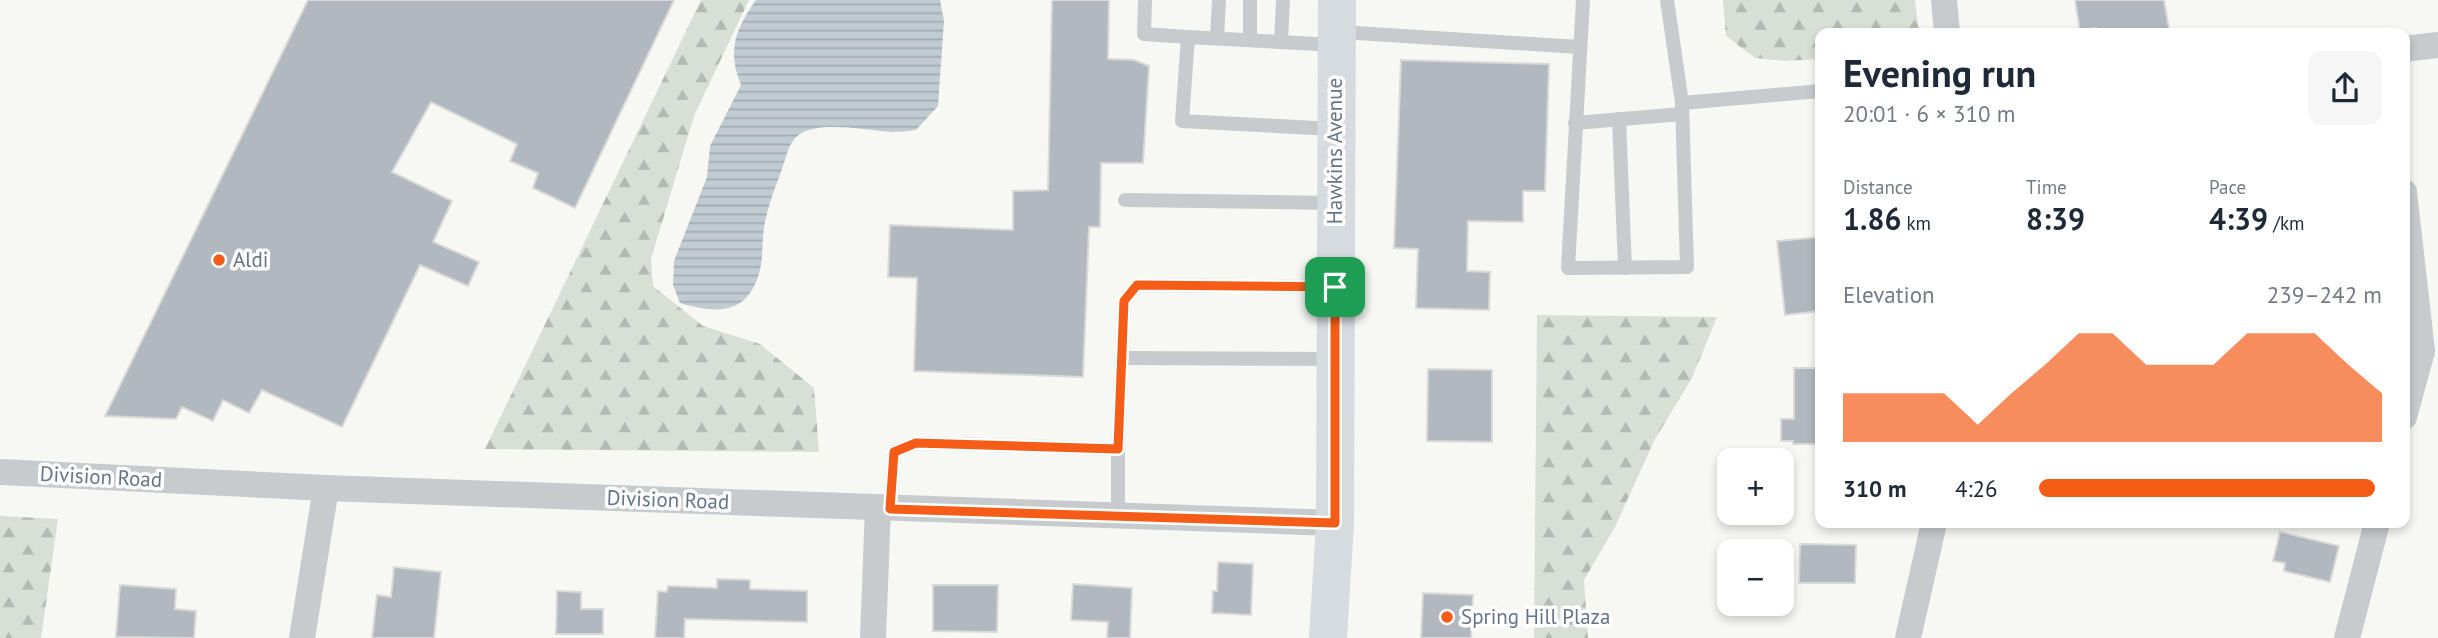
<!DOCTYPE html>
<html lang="en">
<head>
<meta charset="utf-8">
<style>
	:root { --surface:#fff; --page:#f6f6f7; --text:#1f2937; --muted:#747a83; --accent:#f45c18 }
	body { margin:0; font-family:"PT Sans",sans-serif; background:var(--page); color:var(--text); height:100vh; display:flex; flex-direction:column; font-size:26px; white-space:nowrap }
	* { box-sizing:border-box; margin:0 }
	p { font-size:23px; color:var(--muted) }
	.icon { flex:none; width:38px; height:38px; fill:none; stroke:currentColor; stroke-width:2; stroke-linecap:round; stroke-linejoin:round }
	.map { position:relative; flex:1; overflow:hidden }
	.drawer { position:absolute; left:1815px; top:28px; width:595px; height:500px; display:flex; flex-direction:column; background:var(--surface); border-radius:14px; box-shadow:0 4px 10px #0003 }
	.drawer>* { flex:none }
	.buttons { position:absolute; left:1717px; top:448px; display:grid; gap:14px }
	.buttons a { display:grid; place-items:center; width:77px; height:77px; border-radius:14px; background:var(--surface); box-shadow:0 4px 10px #0003; font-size:35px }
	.pin { position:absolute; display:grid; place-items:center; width:60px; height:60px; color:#fff; margin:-30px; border-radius:14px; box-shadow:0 4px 10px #0006 }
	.round { display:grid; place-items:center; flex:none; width:74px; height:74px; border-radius:14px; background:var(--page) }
	.headline { display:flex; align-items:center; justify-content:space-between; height:119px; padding:0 28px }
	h1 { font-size:38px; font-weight:800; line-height:52px }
	.figures { display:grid; grid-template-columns:repeat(3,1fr); gap:10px; height:119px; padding:7px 28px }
	.figures div { display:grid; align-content:center }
	.figures b { font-size:30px; font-weight:800 }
	.figures small { font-size:19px; font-weight:400 }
	.figures p { font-size:19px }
	.chart { height:196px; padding:14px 28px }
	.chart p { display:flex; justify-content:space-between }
	.chart svg { width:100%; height:126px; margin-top:7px; fill:var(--accent); opacity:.7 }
	ul { padding:0 28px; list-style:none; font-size:23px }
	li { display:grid; grid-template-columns:112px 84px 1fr; align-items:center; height:52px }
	li i { height:18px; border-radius:9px; background:var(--accent) }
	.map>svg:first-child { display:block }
	.forest { fill:url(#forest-firs) }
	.water { fill:url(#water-rules) }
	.building { fill:#b1b8bf; stroke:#d9d9d7; stroke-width:2 }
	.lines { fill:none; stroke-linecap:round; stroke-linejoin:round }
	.lane { stroke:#c7cbce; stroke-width:14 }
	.street { stroke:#c7cbce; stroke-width:26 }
	.secondary { stroke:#d6dbe0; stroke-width:38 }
	.route-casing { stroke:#fff; stroke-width:14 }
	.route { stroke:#f45c18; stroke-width:9 }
	.poi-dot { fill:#f45c18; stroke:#fff; stroke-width:2.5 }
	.labels { text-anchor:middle; stroke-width:7; stroke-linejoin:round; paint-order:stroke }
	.street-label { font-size:21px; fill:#647588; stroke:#fff }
	.poi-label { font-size:21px; fill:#647588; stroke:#fff; text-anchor:start }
</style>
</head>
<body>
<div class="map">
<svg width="2438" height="638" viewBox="0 0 2438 638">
	<defs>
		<pattern id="forest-firs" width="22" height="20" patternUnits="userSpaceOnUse" patternTransform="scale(1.75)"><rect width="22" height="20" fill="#d8e0d5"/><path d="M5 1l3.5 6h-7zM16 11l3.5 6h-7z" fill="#b3bab3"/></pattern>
		<pattern id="water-rules" width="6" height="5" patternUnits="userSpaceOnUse" patternTransform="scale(1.75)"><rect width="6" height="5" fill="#c1ccd2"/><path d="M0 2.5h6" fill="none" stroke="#a0aab0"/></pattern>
	</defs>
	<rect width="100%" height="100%" fill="#f7f8f4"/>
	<g class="forest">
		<path d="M 701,0 L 749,0 L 694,116 L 651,259 L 653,286 L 703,326 L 760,344 L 814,388 L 819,452 L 485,449 Z"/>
		<path d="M 1723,0 L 1915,0 L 1919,33 L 1820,33 L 1820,59 L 1785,61 L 1755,58 L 1726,36 Z"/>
		<path d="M 1537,315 L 1717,317 L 1691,380 L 1655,439 L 1615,527 L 1584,580 L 1588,638 L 1534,638 Z"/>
		<path d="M 0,516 L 58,519 L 41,638 L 0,638 Z"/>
	</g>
	<path class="water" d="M 756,0 L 940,0 L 944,21 L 938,106 L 916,130 C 908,131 899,132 890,132 C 865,130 821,121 800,134 C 789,141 787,155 783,166 C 776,186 767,207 764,228 C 762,240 763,253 761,265 C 751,314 721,315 680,303 L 673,285 L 674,261 L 707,177 L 710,146 L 741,85 C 727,50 735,30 756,0 Z"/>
	<g class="building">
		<path d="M 308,0 L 674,0 L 575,208 L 533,188 L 538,173 L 510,161 L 517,144 L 431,102 L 392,172 L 452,201 L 433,242 L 479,262 L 468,286 L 420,265 L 342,427 L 262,390 L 249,413 L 223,400 L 213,421 L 182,407 L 176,419 L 105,416 Z"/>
		<path d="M 1052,0 L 1109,0 L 1108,59 L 1134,60 L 1149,66 L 1143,163 L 1101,163 L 1100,227 L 1089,227 L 1083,377 L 914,371 L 917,278 L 888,277 L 890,225 L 1013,230 L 1013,191 L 1048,190 Z"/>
		<path d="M 2075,0 L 2164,0 L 2169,29 L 2156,31 L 2157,33 L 2097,33 L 2096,28 L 2080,31 Z"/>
		<path d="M 1401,60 L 1549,64 L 1545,191 L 1523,191 L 1523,222 L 1468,221 L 1467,271 L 1490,272 L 1489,310 L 1416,308 L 1418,249 L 1394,248 Z"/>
		<path d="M 1820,237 L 1820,311 L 1785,315 L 1777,241 Z"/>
		<path d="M 1794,368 L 1820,368 L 1820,444 L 1793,444 L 1793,441 L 1781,441 L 1781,419 L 1794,419 Z"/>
		<path d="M 1428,369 L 1492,370 L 1492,442 L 1427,441 Z"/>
		<path d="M 2280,532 L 2339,546 L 2330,582 L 2284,571 L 2285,563 L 2273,561 Z"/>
		<path d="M 1800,544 L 1856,545 L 1855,583 L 1799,583 Z"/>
		<path d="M 1218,562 L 1253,564 L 1251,615 L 1212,613 L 1213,591 L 1217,591 Z"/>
		<path d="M 394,567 L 441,572 L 434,638 L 372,638 L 377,595 L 391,597 Z"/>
		<path d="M 717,579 L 750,580 L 750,589 L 807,591 L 807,622 L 685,619 L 684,638 L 655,638 L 658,591 L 667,592 L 668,586 L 717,588 Z"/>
		<path d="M 1073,584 L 1132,588 L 1130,638 L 1107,638 L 1108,622 L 1071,620 Z"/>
		<path d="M 120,585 L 176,589 L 175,609 L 196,611 L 194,638 L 116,637 Z"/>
		<path d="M 933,585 L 998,585 L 997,632 L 933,631 Z"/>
		<path d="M 557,591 L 581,592 L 581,609 L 603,609 L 603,634 L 556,634 Z"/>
		<path d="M 1423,593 L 1473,595 L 1471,638 L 1421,638 Z"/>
	</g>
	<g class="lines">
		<g class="lane">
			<path d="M 1145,0 L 1144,34 L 1188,37"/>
			<path d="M 1583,0 L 1568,268 L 1687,267 L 1682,103 L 1667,0"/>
			<path d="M 1340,32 L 1579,47"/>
			<path d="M 1217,38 L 1219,0"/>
			<path d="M 1250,40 L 1250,0"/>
			<path d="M 1281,42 L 1283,0"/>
			<path d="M 1682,103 L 1820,91"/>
			<path d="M 1619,119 L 1625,268"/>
			<path d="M 1575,123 L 1682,114"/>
			<path d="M 1334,129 L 1182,121 L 1188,37 L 1335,45"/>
			<path d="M 1125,200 L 1333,203"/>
			<path d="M 1122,358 L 1334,359"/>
			<path d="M 1118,449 L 1124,301 L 1137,285 L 1334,287"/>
			<path d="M 890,509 L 894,452 L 916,443 L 1118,449 L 1118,516"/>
		</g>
		<g class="street">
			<path d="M 1944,0 L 1947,33"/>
			<path d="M 2404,49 L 2438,45"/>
			<path d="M 2404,192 L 2422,351 L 2404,417"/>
			<path d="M 0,472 L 326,488 L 1335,523"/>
			<path d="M 302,638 L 326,488"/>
			<path d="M 873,638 L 878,508"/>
			<path d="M 1908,638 L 1934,523"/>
			<path d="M 2347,638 L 2377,523"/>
		</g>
		<path class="secondary" d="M 1328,638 L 1335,523 L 1337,0"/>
	</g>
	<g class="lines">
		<g class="route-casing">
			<path id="route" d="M 1137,285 L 1335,287 L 1335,523 L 890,509 L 894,452 L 916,443 L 1118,449 L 1124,301 Z"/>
		</g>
		<use href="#route" class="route"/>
	</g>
	<g class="poi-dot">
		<circle cx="219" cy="260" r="7"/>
		<circle cx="1447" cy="617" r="7"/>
	</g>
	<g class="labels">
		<g class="street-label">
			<text transform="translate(1335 151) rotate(-90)" y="7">Hawkins Avenue</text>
			<text transform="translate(101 477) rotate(3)" y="7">Division Road</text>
			<text transform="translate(668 500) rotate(2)" y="7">Division Road</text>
		</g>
		<g class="poi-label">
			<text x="233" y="267">Aldi</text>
			<text x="1461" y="624">Spring Hill Plaza</text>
		</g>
	</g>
</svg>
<div class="buttons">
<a>+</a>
<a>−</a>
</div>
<div class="pin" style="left:1335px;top:287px;background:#1e9e55"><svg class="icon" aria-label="arrive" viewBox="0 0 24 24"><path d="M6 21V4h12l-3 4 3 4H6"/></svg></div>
<section class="drawer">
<div class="headline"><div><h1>Evening run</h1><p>20:01 · 6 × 310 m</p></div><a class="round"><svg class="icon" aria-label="share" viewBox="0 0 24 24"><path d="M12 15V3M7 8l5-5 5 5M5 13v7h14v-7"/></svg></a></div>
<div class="figures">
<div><p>Distance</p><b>1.86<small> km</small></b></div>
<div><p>Time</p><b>8:39</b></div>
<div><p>Pace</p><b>4:39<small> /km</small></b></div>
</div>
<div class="chart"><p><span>Elevation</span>239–242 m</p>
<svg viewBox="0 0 160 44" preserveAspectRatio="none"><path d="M0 44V27L10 27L20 27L30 27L40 38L50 27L60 17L70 6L80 6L90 17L100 17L110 17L120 6L130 6L140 6L150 17L160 27V44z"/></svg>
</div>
<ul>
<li><b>310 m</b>4:26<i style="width:98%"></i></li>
</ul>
</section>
</div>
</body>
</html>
